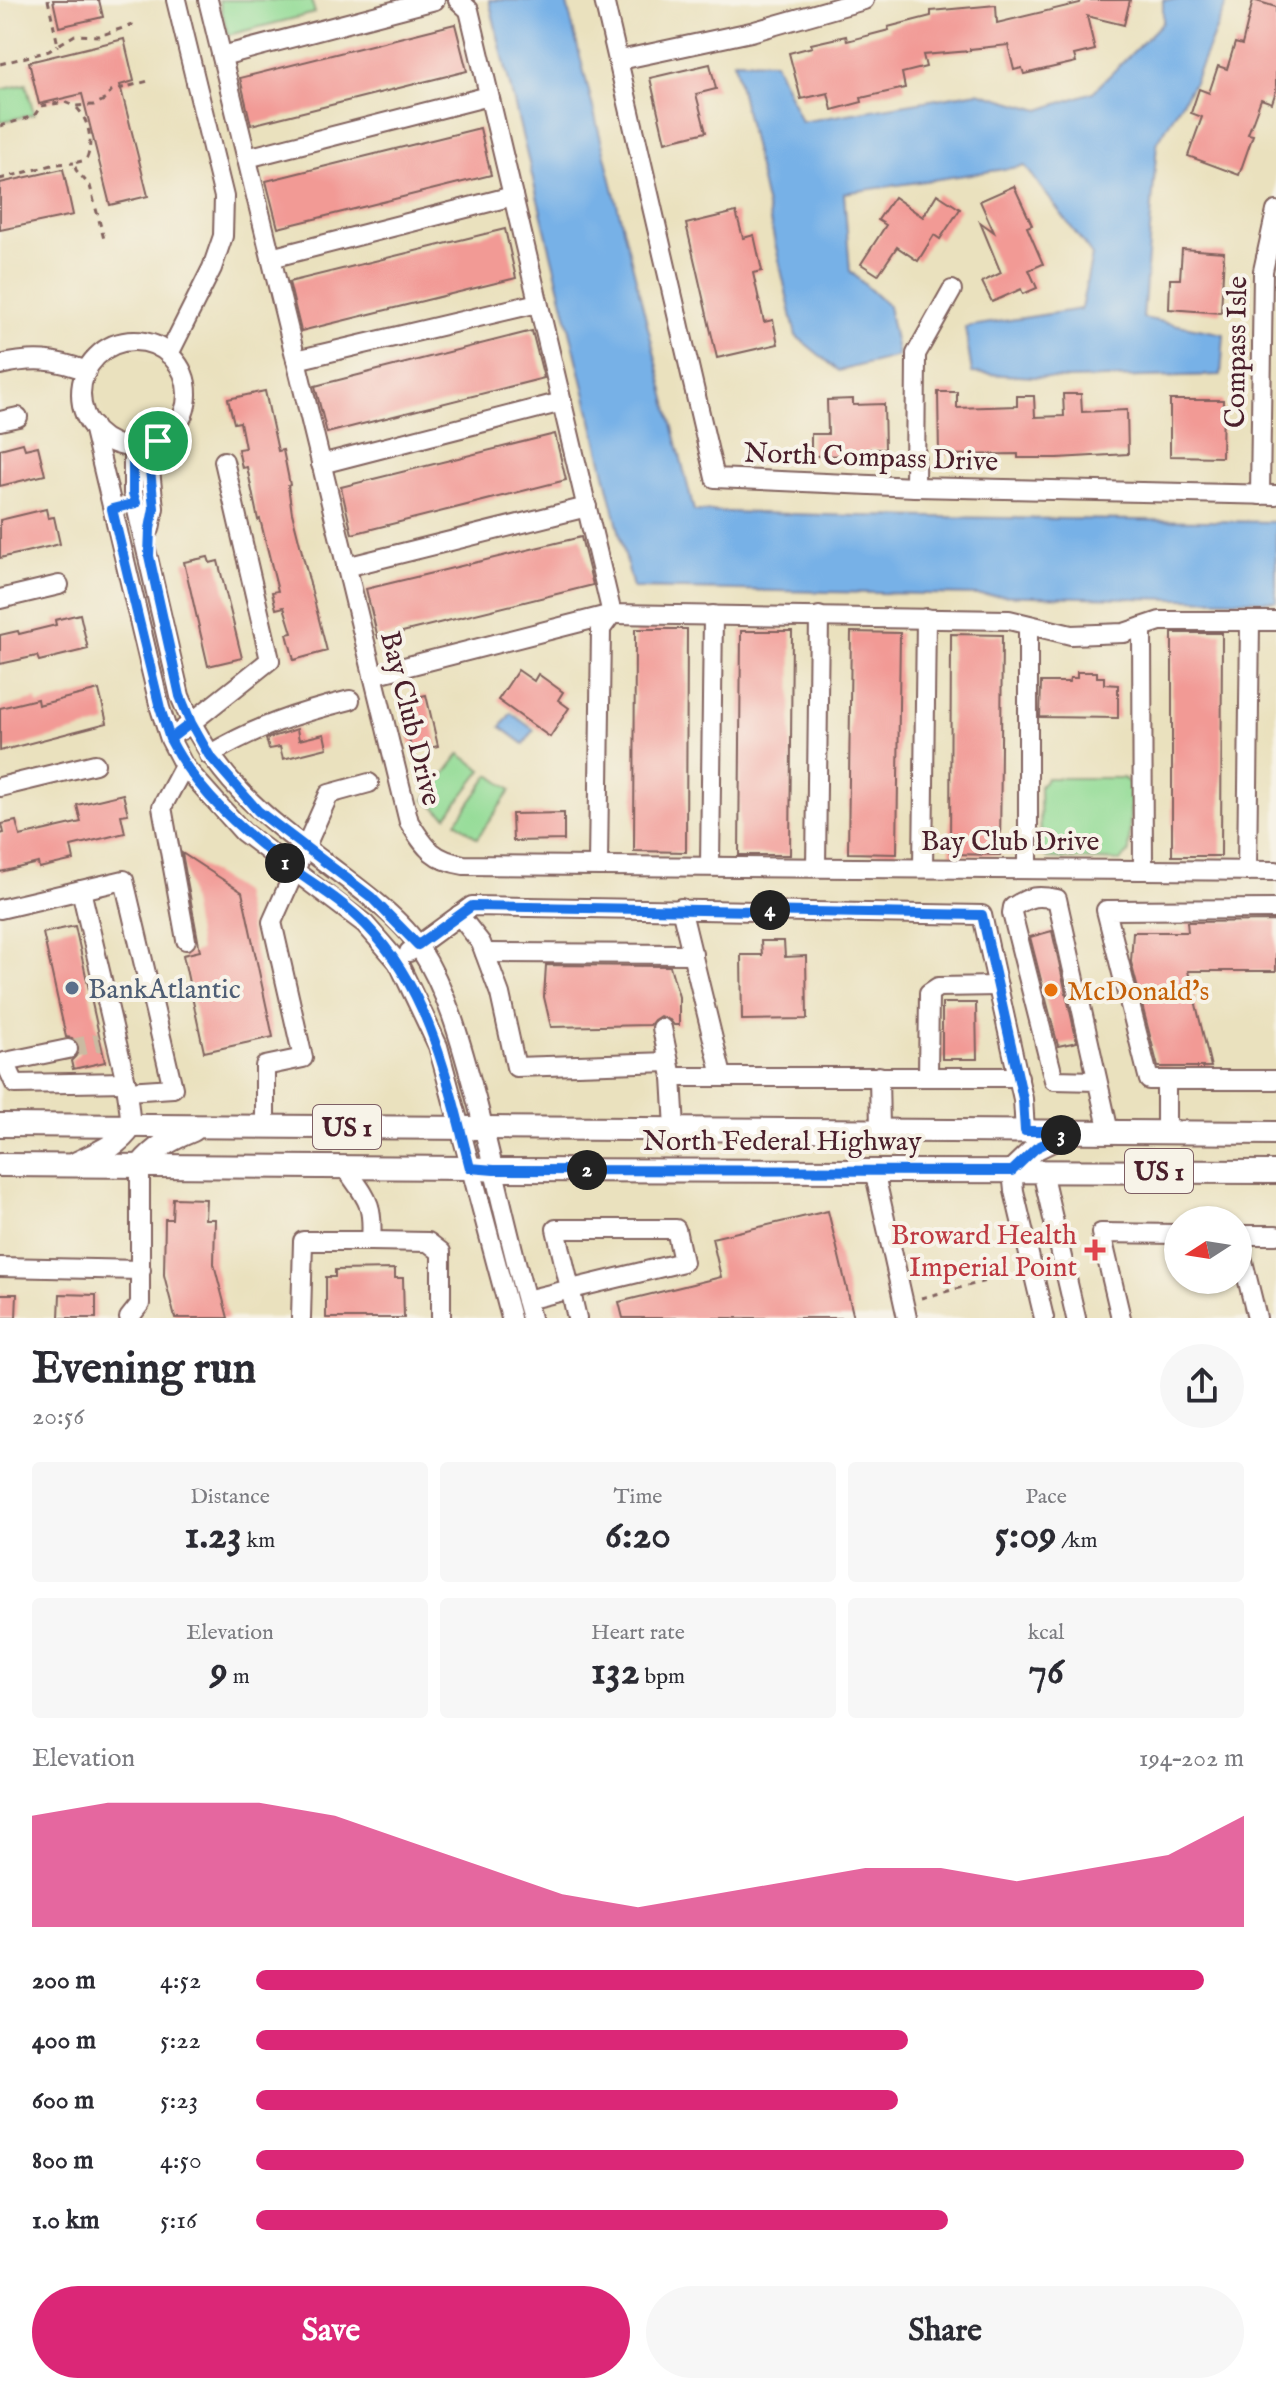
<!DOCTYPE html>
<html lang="en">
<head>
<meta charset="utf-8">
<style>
	:root { --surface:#fff; --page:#f7f7f7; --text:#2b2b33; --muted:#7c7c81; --accent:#db2777 }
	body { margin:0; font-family:"IM FELL English",serif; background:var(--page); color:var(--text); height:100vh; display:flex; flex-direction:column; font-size:30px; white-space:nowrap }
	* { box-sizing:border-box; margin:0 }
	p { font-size:26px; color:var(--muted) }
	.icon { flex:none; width:44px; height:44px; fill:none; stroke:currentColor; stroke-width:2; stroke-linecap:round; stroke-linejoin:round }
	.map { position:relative; height:1318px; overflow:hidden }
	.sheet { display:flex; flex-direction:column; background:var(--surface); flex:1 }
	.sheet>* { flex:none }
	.needle { width:52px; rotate:258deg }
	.tools { position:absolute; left:1164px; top:1206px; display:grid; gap:16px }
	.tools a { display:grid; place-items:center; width:88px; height:88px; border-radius:50%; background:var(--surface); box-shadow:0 2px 6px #0004; font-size:40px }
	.pin { position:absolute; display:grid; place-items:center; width:68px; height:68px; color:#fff; margin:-34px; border:4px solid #fff; border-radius:50%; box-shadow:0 2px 8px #0007 }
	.km { position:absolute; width:40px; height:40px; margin:-20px; border-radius:50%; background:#222; color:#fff; font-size:22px; line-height:40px; text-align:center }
	.round { display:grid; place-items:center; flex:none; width:84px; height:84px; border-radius:42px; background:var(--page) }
	.head { display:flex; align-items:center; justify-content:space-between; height:136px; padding:0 32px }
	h1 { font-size:44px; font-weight:700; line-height:60px }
	.metrics { display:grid; grid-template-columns:repeat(3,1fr); gap:12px; height:136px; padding:8px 32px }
	.metrics div { display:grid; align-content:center; border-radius:8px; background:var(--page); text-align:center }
	.metrics b { font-size:40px; font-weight:700 }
	.metrics small { font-size:22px; font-weight:400 }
	.metrics p { font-size:22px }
	.chart { height:224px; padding:16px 32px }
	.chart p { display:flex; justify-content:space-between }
	.chart svg { width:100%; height:144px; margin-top:8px; fill:var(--accent); opacity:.7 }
	.primary-button { display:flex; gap:16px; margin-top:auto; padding:16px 32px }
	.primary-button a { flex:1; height:92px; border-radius:48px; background:var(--accent); color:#fff; font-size:32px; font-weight:700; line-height:92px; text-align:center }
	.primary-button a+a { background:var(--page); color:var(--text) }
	ul { padding:0 32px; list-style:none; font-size:26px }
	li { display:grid; grid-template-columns:128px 96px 1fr; align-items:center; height:60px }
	li i { height:20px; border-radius:10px; background:var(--accent) }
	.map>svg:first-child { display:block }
	.green { fill:#94dc97; stroke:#6f7e61; stroke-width:2 }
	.water { fill:#77b1e7; stroke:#606889; stroke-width:2 }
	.building { fill:#f29a95 }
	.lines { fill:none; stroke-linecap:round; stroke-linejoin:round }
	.minor-tunnel { stroke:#cabaa1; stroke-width:18; stroke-dasharray:18 9; stroke-linecap:butt }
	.minor-casing { stroke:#82635e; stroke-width:22 }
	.major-casing { stroke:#82635e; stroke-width:26 }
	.path { stroke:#82635e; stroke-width:3; stroke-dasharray:6 6; stroke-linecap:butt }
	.minor { stroke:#fff; stroke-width:18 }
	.major { stroke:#fff; stroke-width:22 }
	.route-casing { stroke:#fff; stroke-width:16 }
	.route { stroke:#1a73e8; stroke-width:10 }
	.service-dot { fill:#5c6f8a; stroke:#f7f3e8; stroke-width:3 }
	.food-dot { fill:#e8710a; stroke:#f7f3e8; stroke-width:3 }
	.health-dot { fill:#e0444e; stroke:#f7f3e8; stroke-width:3 }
	.labels { text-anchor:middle; stroke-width:8; stroke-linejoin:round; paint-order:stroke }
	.shield { fill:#f7f3e8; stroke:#7e5f64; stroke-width:2 }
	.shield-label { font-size:26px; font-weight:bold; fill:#4a1f2b }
	.street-label { font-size:28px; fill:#4a1f2b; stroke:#f7f3e8 }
	.service-label { font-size:28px; fill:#4e5e75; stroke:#f7f3e8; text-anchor:start }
	.food-label { font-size:28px; fill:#c56008; stroke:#f7f3e8; text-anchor:start }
	.health-label { font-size:28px; fill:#be3a42; stroke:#f7f3e8; text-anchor:end }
</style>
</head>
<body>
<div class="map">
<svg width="1276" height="1318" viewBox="0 0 1276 1318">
	<rect width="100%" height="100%" fill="#f7f3e8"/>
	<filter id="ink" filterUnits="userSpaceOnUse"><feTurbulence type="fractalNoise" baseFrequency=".0125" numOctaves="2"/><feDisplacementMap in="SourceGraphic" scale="16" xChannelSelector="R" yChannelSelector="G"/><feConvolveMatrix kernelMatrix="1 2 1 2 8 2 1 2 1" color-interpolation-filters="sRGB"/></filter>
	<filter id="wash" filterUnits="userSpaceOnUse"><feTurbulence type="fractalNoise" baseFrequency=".006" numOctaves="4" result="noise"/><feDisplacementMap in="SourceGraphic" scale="32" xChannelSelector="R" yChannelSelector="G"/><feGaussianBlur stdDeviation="1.8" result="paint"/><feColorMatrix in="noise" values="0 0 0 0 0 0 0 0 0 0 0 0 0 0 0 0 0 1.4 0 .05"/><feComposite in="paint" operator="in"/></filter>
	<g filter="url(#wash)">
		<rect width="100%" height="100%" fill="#eae1be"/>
		<g class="green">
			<path d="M 219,0 L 311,0 L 315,13 L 228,35 Z"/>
			<path d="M 26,84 L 34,114 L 0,122 L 0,90 Z"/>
			<path d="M 460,754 L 482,770 L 447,816 L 425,800 Z"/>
			<path d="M 490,775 L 511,790 L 477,838 L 456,822 Z"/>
			<path d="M 1047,778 L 1123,778 L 1131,784 L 1129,853 L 1120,861 L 1048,858 L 1041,853 L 1040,786 Z"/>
		</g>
		<g class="water">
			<path d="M 489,0 L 566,0 L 694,511 L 858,516 L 1276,522 L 1276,601 L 633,588 Z"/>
			<path d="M 1163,0 L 1228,0 L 1194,82 L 1157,143 L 1143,318 L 1224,334 L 1221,375 L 1066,379 L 972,373 L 965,327 L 1081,309 L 1092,255 L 1025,166 L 844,193 L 850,271 L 888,306 L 898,356 L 839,371 L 796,336 L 734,61 L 775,62 L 801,122 L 978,92 L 1040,110 L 1093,92 L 1163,22 Z"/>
			<path d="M 511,713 L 534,730 L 524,744 L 501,727 Z"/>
		</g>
		<g id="blocks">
			<g class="building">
				<path d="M 53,0 L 99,0 L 103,17 L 59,27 Z"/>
				<path d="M 1081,0 L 1130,0 L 1124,25 L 1087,16 L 1095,50 L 1074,55 L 1076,62 L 1024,74 L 1022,68 L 1014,70 L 1008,45 L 970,49 L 970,51 L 923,55 L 926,67 L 902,73 L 905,88 L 861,98 L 862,102 L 832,110 L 828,93 L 801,99 L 789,53 L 812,47 L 811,44 L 846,36 L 847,41 L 889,30 L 888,27 L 931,16 L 931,11 L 996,5 L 997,23 L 1080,3 Z"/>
				<path d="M 1253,0 L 1276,7 L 1276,91 L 1272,103 L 1261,99 L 1248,134 L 1253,135 L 1239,175 L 1188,156 L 1202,117 L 1191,113 L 1199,89 L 1209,93 L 1218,66 L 1227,69 L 1235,43 L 1242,45 Z"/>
				<path d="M 455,24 L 467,71 L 251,125 L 240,78 Z"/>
				<path d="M 124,39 L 134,81 L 120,85 L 148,196 L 110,205 L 82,94 L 39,104 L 29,62 Z"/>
				<path d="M 710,64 L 716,89 L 696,94 L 706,132 L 665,142 L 650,78 Z"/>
				<path d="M 480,128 L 491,175 L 278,228 L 266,181 Z"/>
				<path d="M 63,169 L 73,215 L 0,230 L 0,183 Z"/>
				<path d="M 1014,186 L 1032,225 L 1027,227 L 1043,264 L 1029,270 L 1037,288 L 1023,294 L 1021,289 L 992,302 L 982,282 L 1001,273 L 980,222 L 994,232 L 980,201 Z"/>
				<path d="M 937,194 L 960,209 L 940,239 L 934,235 L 918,261 L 897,247 L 878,275 L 861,264 L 886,225 L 878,220 L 894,197 L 923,217 Z"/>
				<path d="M 736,212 L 743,238 L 754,235 L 762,271 L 753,273 L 764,322 L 773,320 L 778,344 L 717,358 L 686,224 Z"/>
				<path d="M 505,229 L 516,278 L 301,331 L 289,282 Z"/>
				<path d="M 1182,249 L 1224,252 L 1221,313 L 1169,309 L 1170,279 L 1180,279 Z"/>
				<path d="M 532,331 L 544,378 L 327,433 L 315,386 Z"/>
				<path d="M 265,391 L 278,451 L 283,450 L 290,485 L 288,486 L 292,513 L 327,651 L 294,660 L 287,634 L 292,633 L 284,607 L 276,609 L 272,592 L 278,591 L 260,519 L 258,520 L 247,467 L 242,468 L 238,449 L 245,448 L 240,422 L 234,423 L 228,399 Z"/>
				<path d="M 938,392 L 957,392 L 957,408 L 1017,406 L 1017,396 L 1034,396 L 1035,417 L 1064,416 L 1063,394 L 1081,394 L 1082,412 L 1127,410 L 1128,454 L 1057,458 L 1018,458 L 1018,454 L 939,455 Z"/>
				<path d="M 853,399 L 853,405 L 884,404 L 885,449 L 869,449 L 869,455 L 811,456 L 811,434 L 828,434 L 827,400 Z"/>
				<path d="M 1170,400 L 1223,400 L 1222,457 L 1170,456 Z"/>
				<path d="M 555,434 L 566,480 L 352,534 L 341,487 Z"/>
				<path d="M 23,443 L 25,449 L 38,446 L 45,475 L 0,486 L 0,449 Z"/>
				<path d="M 46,509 L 48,518 L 54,517 L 60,544 L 0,558 L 0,520 Z"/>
				<path d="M 581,537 L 593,585 L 378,638 L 366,589 Z"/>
				<path d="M 208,557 L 210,563 L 218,561 L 242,658 L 208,666 L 184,562 Z"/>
				<path d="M 80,614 L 88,649 L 39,661 L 37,656 L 0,664 L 0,635 L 18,631 L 19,634 L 56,625 L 55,620 Z"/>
				<path d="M 635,629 L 687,629 L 686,852 L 634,851 Z"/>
				<path d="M 741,631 L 792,631 L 790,855 L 739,855 Z"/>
				<path d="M 851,632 L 900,633 L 897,854 L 848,853 Z"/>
				<path d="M 1172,633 L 1222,633 L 1221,856 L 1172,856 Z"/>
				<path d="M 951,634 L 1002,635 L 1000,855 L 950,854 Z"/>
				<path d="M 518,670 L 534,681 L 538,674 L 563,692 L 558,700 L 569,708 L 550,737 L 498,700 Z"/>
				<path d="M 1077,672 L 1097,672 L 1097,677 L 1104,677 L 1104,684 L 1118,685 L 1118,718 L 1040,717 L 1041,682 L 1069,682 L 1070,678 L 1077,678 Z"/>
				<path d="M 99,690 L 107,723 L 0,751 L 0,708 L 37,699 L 38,705 Z"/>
				<path d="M 426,695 L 438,746 L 412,752 L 400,701 Z"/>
				<path d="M 297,729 L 299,740 L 324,734 L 327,748 L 283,759 L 280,747 L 269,749 L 266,739 Z"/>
				<path d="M 123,794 L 128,814 L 121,815 L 125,833 L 71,846 L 74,860 L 39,868 L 38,863 L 0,872 L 0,834 L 4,833 L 2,824 L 16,821 L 20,836 L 81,822 L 77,805 Z"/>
				<path d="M 564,813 L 564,840 L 513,841 L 512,814 Z"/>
				<path d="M 182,853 L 242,892 L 273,1037 L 204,1052 L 183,955 L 200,951 Z"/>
				<path d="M 1276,921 L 1276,971 L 1188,971 L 1211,1067 L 1158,1067 L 1131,962 L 1133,932 L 1188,932 L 1187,922 Z"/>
				<path d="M 75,926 L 105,1062 L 73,1069 L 71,1061 L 79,1053 L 80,1046 L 72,1038 L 66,1037 L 43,933 Z"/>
				<path d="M 1052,931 L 1077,1042 L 1058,1046 L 1030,937 Z"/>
				<path d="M 761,941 L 784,941 L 785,957 L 806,956 L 807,1019 L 742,1020 L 741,955 L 762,955 Z"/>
				<path d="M 546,965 L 670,966 L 679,997 L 679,1025 L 674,1025 L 670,1020 L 660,1016 L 654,1020 L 650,1025 L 551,1027 L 544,997 Z"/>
				<path d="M 942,1003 L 976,1003 L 977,1059 L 942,1059 Z"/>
				<path d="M 173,1198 L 206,1199 L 205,1219 L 215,1219 L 214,1264 L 228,1318 L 175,1318 L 164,1275 L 165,1219 L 172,1219 Z"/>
				<path d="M 828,1211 L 854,1318 L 623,1318 L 619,1302 L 721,1277 L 712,1238 Z"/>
				<path d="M 395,1269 L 395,1278 L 403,1278 L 404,1318 L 326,1318 L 326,1277 L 335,1277 L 335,1270 Z"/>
				<path d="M 0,1294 L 17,1294 L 16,1318 L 0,1318 Z"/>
				<path d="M 60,1294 L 96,1295 L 96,1318 L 59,1318 Z"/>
			</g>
		</g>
	</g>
	<g filter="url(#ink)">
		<use href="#blocks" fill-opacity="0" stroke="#82635e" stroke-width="2"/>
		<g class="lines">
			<path class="minor-tunnel" d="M 68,1049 L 100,1042"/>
			<g class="minor-casing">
				<g id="minor">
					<path d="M 208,0 L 409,822 C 425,847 432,860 464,865 L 1276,871"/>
					<path d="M 458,0 L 469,10 L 612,614 L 1009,620 L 1071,635 L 1124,633 L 1160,621 L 1276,621"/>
					<path d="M 604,0 L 715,478 L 915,487 L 1276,495"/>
					<path d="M 222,56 L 435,0"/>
					<path d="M 620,60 L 751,32 L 864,0"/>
					<path d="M 247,158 L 489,96"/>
					<path d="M 271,258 L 513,196"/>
					<circle cx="134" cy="394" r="53"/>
					<path d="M 169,354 L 212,268 L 223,236 L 224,197 L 176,0"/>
					<path d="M 296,360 L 538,303"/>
					<path d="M 0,365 C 33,357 55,359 87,371"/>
					<path d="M 0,421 L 18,417"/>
					<path d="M 93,426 L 160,708 L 170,739 L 184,766 L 243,832 L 365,924 L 398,962 L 438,1046 L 511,1318"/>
					<path d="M 133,447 L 133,493 L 180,696 C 214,782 268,819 339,873 C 364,892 403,921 419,947 C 450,995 463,1051 478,1106 C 496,1177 511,1248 531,1318"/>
					<path d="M 321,464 L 562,402"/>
					<path d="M 915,487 L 916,354 L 952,290"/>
					<path d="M 1260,495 L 1263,271 L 1276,211"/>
					<path d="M 150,529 L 154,508 L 150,470 L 158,441"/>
					<path d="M 346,567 L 587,507"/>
					<path d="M 0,599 L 59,585"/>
					<path d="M 1142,627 L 1143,869"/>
					<path d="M 373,675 L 612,614"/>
					<path d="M 182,730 L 270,660 L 224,461"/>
					<path d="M 209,755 C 255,727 298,713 350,700"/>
					<path d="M 184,766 L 162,807 L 186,940"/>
					<path d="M 0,787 L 95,764"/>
					<path d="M 598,865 L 601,629 L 612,614"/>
					<path d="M 710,866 L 713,615"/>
					<path d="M 816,867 L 819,616"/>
					<path d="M 923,867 L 926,618"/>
					<path d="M 1028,868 L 1028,627"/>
					<path d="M 1247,871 L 1250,621"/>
					<path d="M 81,890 L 126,1082 L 131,1126"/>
					<path d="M 681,908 L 722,1076"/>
					<path d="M 0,909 L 124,880 L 173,1088 L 127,1091"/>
					<path d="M 1276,909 L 1106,910 L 1149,1080 L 1276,1080"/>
					<path d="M 459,915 L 481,943 L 500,994 L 516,1067 L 669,1062"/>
					<path d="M 409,952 L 472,906 L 982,915 L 1023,1099 L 1025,1131"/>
					<path d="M 485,953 L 693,954"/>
					<path d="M 662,1028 L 672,1077 L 675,1128"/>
					<path d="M 5,1062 L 68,1049"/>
					<path d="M 0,1064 L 5,1062 L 15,1084 L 126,1082"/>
					<path d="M 879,1076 L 880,1130"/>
					<path d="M 928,1076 L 929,993 L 938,987 L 998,986"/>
					<path d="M 672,1077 L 1019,1077"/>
					<path d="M 1166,1080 L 1166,1133"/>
					<path d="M 1097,1081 L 1054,1080 L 1012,913 L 1013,907 C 1030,896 1037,895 1057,899 L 1109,1132"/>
					<path d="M 265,1127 L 265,1066 L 303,1058 L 272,922 L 329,794 L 369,783"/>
					<path d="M 874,1170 L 907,1318"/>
					<path d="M 1012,1171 L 1014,1191 L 1044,1318"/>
					<path d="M 1042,1171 L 1076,1318"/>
					<path d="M 1238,1235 L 1276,1235"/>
					<path d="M 371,1241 L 428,1242 L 441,1252 L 441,1318"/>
					<path d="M 1238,1241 L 1257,1318"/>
					<path d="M 0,1267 L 141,1270"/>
					<path d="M 526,1300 L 683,1262 L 676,1229 L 556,1229 L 577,1318"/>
					<path d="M 129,1318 L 140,1304 L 140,1166"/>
					<path d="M 301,1318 L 303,1241 L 371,1241 C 374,1201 366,1198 344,1166"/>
					<path d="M 1121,1318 L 1101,1233 L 1178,1234"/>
				</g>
			</g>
			<g class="major-casing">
				<g id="major">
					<path d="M 0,1125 L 1276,1133"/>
					<path d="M 77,1163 C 98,1153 118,1146 131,1126"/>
					<path d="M 0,1165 L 470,1168 L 494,1170 L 1276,1172"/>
					<path d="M 140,1166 C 156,1147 171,1139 193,1130"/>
					<path d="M 1012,1171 L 1036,1148 L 1065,1134"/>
				</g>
			</g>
			<g class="path">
				<path d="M 48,0 L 58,45 L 75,35 L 99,36 L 138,23"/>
				<path d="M 0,64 L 49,51 L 58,45"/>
				<path d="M 77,108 C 89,120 94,144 86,160 L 74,163 L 76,170 L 90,186 L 104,239"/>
				<path d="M 0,126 L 34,116 L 41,106 L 65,102 L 74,106 L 94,105 L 106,99 L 111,91 L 152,80"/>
				<path d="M 0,179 L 56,164 L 74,163"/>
				<path d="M 921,1298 L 990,1280"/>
			</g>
			<use href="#minor" class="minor"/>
			<use href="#major" class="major"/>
		</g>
	</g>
	<g class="lines" filter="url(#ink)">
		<g class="route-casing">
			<path id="route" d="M 158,441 L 150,470 L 154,508 L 150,529 L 149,556 L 180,696 L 191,723 L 170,739 C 197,793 245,834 294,870 C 318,887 345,903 366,925 C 430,990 448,1082 470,1168 L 494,1170 L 1012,1171 L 1036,1148 L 1070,1131 L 1025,1131 L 1023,1099 L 982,915 L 472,906 L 418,945 L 371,897 L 258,811 L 209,755 L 191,723 L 170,739 L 160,708 L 112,509 L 136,503 L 133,493 L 133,447 L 158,441"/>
		</g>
		<use href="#route" class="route"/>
	</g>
	<circle class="service-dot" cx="72" cy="988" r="8"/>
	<circle class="food-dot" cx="1051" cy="990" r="8"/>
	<path class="health-dot" d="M1091 1238h8v8h8v8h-8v8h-8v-8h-8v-8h8z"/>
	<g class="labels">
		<g class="shield">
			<rect x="313" y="1105" width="68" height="44" rx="6"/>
			<rect x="1125" y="1149" width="68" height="44" rx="6"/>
		</g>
		<g class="shield-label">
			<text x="347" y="1136">US 1</text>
			<text x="1159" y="1180">US 1</text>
		</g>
		<g class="street-label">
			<text transform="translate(1235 352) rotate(-89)" y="10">Compass Isle</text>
			<text transform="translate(871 456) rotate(2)" y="10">North Compass Drive</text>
			<text transform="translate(412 718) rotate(76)" y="10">Bay Club Drive</text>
			<text x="1010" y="850">Bay Club Drive</text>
			<text x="782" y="1150">North Federal Highway</text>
		</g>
		<g class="service-label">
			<text x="88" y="998">BankAtlantic</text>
		</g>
		<g class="food-label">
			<text x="1067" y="1000">McDonald's</text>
		</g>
		<g class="health-label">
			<text x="1077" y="1244">Broward Health<tspan x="1077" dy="32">Imperial Point</tspan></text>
		</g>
	</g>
</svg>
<div class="tools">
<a><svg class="needle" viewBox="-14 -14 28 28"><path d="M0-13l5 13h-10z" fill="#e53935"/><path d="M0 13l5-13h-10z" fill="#7c7c81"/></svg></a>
</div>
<div class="pin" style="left:158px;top:441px;background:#1e9e55"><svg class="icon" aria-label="arrive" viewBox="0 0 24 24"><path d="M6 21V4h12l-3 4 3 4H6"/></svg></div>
<b class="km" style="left:285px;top:863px">1</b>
<b class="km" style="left:587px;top:1170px">2</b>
<b class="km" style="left:1061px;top:1135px">3</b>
<b class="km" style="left:770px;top:910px">4</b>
</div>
<section class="sheet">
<div class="head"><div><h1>Evening run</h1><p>20:56</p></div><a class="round"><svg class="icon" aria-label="share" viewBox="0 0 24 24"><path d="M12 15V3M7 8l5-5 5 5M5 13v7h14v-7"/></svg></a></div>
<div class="metrics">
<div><p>Distance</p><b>1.23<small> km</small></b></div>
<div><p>Time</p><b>6:20</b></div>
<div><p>Pace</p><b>5:09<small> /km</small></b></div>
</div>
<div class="metrics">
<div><p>Elevation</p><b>9<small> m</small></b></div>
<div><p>Heart rate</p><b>132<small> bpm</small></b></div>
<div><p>kcal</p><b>76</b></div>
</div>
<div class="chart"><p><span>Elevation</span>194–202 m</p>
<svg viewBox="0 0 160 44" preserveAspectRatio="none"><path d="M0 44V10L10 6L20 6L30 6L40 10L50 18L60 26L70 34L80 38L90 34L100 30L110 26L120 26L130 30L140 26L150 22L160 10V44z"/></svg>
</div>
<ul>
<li><b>200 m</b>4:52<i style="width:96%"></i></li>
<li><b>400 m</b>5:22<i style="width:66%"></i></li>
<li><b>600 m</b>5:23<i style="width:65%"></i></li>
<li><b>800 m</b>4:50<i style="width:100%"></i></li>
<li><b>1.0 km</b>5:16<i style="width:70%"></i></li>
</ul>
<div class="primary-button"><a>Save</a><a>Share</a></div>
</section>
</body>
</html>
